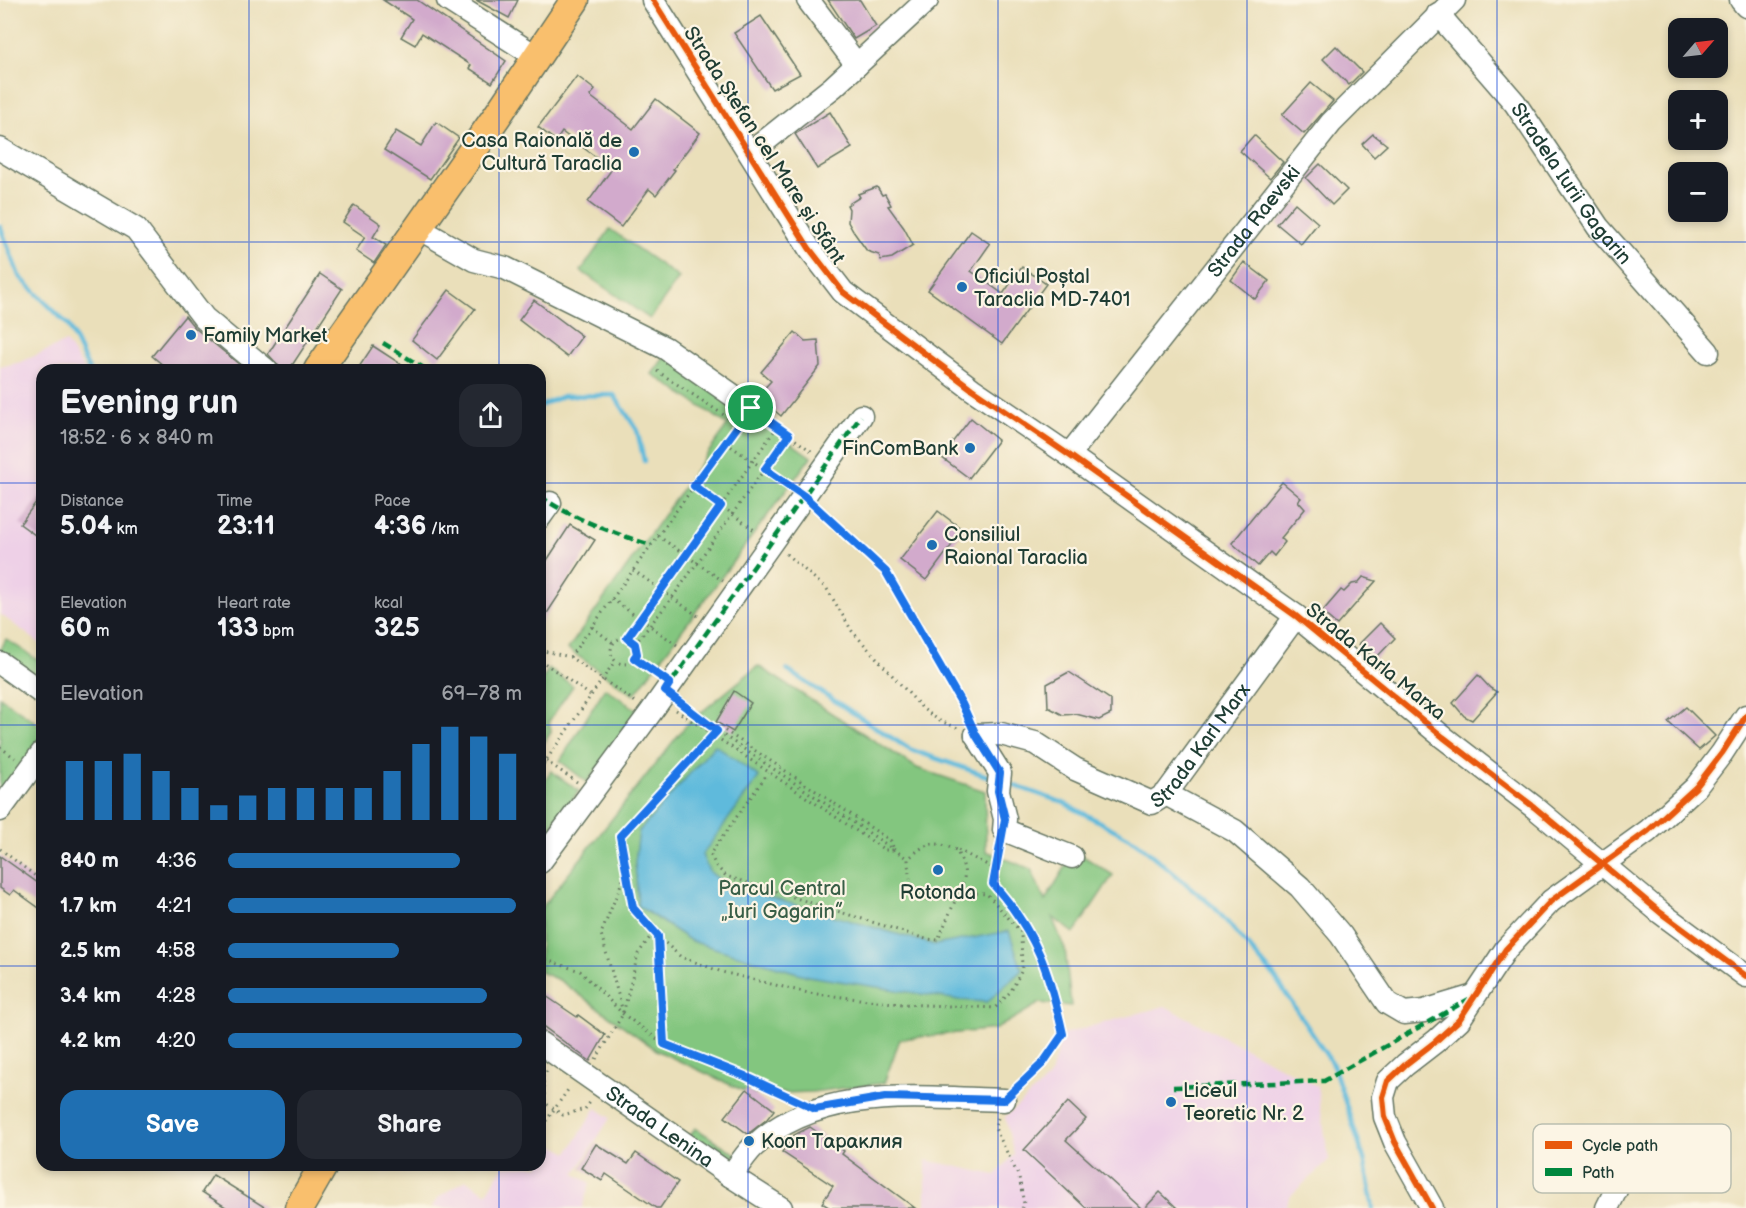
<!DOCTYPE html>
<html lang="en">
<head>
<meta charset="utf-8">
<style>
	:root { --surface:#171b24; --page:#242831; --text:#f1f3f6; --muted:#9ea1a6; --accent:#1f6fb2 }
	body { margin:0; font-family:"Balsamiq Sans",sans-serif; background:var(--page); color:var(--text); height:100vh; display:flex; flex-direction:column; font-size:22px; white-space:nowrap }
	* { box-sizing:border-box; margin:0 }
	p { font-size:20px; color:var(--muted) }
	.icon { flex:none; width:33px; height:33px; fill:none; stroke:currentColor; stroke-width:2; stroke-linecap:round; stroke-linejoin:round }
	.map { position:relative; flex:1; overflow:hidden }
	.drawer { position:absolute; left:36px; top:364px; width:510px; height:807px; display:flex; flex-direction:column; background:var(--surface); border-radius:18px; box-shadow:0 3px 9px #0003 }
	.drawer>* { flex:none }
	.needle { width:39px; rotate:62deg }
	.tools { position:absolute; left:1668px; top:18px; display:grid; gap:12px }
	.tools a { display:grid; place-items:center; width:60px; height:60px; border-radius:12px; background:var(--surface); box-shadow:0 3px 9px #0003; font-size:30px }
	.pin { position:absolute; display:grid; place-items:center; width:51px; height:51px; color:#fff; margin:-26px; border:3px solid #fff; border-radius:50%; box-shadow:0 2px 6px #0007 }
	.round { display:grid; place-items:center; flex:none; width:63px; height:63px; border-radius:18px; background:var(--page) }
	.head { display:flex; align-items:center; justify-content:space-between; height:102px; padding:0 24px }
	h1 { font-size:33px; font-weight:700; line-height:45px }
	.stats { display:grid; grid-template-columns:repeat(3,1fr); gap:9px; height:102px; padding:6px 24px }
	.stats div { display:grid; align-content:center }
	.stats b { font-size:26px; font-weight:700 }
	.stats small { font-size:16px; font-weight:400 }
	.stats p { font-size:16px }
	.chart { height:168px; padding:12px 24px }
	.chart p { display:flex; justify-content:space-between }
	.chart svg { width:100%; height:108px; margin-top:6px; stroke:var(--accent); stroke-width:6 }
	.primary-button { display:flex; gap:12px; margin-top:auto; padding:12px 24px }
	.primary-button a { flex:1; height:69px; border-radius:18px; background:var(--accent); color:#fff; font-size:24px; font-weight:700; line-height:69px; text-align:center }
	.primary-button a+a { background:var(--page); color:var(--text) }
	ul { padding:0 24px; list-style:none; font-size:20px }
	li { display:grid; grid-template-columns:96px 72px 1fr; align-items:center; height:45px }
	li i { height:15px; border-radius:8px; background:var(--accent) }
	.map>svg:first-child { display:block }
	.built { fill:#eed0e7 }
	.green { fill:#83c67f; stroke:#51825a; stroke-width:1.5 }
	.water { fill:#5ebadc; stroke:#3e7c88; stroke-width:1.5 }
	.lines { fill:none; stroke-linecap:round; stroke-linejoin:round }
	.stream { stroke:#5ebadc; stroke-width:4.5 }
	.building { fill:#d2aacc }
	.minor-casing { stroke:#667663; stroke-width:25 }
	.major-casing { stroke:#667663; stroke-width:31 }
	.path { stroke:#667663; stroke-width:3; stroke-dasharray:1.5 4.5; stroke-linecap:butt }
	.minor { stroke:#fff; stroke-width:22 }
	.major { stroke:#f9bf6d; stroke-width:28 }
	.quiet { stroke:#00873e; stroke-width:4.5; stroke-dasharray:9 4.5; stroke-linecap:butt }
	.cycleway-casing { stroke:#fcf5e5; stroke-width:10 }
	.cycleway { stroke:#e8590c; stroke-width:6 }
	.route-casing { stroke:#fff; stroke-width:12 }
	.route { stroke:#1a73e8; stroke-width:8 }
	.grid { fill:none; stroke:#1d4ed8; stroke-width:1.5; stroke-opacity:0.55 }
	.poi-dot { fill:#1f6fb2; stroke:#fcf5e5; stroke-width:2 }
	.labels { text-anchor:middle; stroke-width:4.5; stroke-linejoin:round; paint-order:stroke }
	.poi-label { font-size:20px; fill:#1f3d34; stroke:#fcf5e5; text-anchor:start }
	.street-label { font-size:20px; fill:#1f3d34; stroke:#fcf5e5 }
	.park-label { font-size:20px; fill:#385f47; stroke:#fcf5e5 }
	.key { fill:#fcf5e5; stroke:#babeb0; stroke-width:1.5 }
	.key-label { font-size:16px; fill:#1f3d34 }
</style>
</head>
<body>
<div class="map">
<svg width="1746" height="1208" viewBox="0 0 1746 1208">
	<rect width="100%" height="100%" fill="#fcf5e5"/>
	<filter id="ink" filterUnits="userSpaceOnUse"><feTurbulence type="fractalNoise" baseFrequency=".0167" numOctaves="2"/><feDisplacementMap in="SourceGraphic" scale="12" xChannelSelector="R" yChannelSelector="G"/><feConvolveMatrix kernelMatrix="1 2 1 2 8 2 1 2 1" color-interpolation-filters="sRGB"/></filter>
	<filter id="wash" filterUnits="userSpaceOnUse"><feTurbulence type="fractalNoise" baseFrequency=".008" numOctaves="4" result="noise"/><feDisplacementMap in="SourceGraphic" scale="24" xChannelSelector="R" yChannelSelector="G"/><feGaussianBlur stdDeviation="1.35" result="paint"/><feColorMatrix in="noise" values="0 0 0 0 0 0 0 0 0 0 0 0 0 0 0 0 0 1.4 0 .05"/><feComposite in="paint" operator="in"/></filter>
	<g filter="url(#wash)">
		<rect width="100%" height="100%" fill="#eadfba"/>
		<g class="built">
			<path d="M 66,342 L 85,370 L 42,370 L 42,645 L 0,614 L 0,367 L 21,362 Z"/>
			<path d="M 1165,1006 L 1317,1086 L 1329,1160 L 1290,1196 L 1285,1208 L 926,1208 L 926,1160 L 996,1175 L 1014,1154 L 1005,1117 L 1049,1078 L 1063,1034 Z"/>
			<path d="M 596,1108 L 610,1118 L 575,1174 L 590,1183 L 582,1208 L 431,1208 L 439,1197 L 466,1180 L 487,1193 L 503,1166 L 540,1166 L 540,1138 L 568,1153 Z"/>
		</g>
		<g class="green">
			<path d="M 610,229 L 679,278 L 650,319 L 581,271 Z"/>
			<path d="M 666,355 L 811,457 L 634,695 L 568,649 L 728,425 L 652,374 Z"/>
			<path d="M 6,639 L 42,663 L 42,679 L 0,651 Z"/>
			<path d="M 758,666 L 917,768 L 985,791 L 986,851 L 1031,869 L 1045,901 L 1075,851 L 1113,875 L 1074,933 L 1052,917 L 1065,949 L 1071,1006 L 1040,1003 L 996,1029 L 900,1039 L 884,1083 L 812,1092 L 750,1094 L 658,1051 L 559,980 L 540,972 L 540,910 L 687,724 Z"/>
			<path d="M 549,669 L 573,686 L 549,721 L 551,732 L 540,749 L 540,682 Z"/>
			<path d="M 605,688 L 641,713 L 587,782 L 560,761 Z"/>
			<path d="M 0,697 L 42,727 L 42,742 L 0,794 Z"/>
			<path d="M 551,771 L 579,791 L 540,841 L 540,788 Z"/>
			<path d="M 695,1128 L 736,1154 L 731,1163 L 690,1136 Z"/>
		</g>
		<path class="water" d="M 715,745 L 759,777 L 702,855 L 709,871 L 726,885 L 935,945 L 1009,931 L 1022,970 L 987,1002 L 959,1000 L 808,976 L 691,941 L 638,906 L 635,862 L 639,831 Z"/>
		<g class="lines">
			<g class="stream">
				<path d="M 0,226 L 19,276 L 68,325 L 89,370"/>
				<path d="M 540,406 L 563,396 L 614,395 L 637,430 L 644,461"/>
				<path d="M 787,670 L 909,749 L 993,778"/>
				<path d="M 1007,783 L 1064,803 L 1135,841 L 1214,907 L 1274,976 L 1333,1065 L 1364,1159 L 1373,1208"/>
			</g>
		</g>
		<g id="blocks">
			<g class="building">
				<path d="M 383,0 L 417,0 L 506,61 L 492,83 L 469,68 L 471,65 L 422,33 L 415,45 L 401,37 L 412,19 Z"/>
				<path d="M 476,0 L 518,0 L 509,18 Z"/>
				<path d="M 828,0 L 860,0 L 876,26 L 854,39 Z"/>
				<path d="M 761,16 L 800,74 L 772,89 L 734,33 Z"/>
				<path d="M 1336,46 L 1362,72 L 1349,85 L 1323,59 Z"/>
				<path d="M 577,76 L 595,90 L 590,96 L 633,129 L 656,99 L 700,133 L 673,169 L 675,170 L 656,195 L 649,189 L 621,227 L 588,202 L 612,169 L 562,132 L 556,141 L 538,127 Z"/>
				<path d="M 1311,83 L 1333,101 L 1304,134 L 1282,115 Z"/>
				<path d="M 830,112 L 852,148 L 817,169 L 795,134 Z"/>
				<path d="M 436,122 L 459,138 L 430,179 L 384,150 L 396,131 L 421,146 Z"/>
				<path d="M 1373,134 L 1387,145 L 1374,157 L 1362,144 Z"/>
				<path d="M 1254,135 L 1283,162 L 1270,178 L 1240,151 Z"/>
				<path d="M 1320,164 L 1347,190 L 1332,205 L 1306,178 Z"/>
				<path d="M 877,187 L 882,195 L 885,194 L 891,205 L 888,206 L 904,228 L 913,245 L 892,258 L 881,260 L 879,255 L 867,251 L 853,231 L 848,222 L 849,209 L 847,205 L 860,197 L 858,194 Z"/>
				<path d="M 1295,203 L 1318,223 L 1301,244 L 1277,224 Z"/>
				<path d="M 354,205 L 381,224 L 373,237 L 386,245 L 374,263 L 356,251 L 365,237 L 343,222 Z"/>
				<path d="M 971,231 L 990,244 L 971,271 L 1003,294 L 1022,267 L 1046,284 L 1002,344 L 928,290 Z"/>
				<path d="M 1244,262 L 1269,281 L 1255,299 L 1231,280 Z"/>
				<path d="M 320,274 L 342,289 L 289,370 L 279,370 L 278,365 L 268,354 Z"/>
				<path d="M 449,290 L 475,309 L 437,360 L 412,340 Z"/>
				<path d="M 534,300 L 582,336 L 567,357 L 519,320 Z"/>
				<path d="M 185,316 L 195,328 L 246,370 L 169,370 L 152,356 Z"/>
				<path d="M 795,332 L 805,341 L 818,340 L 820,366 L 781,416 L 757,396 L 771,381 L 761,372 Z"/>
				<path d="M 373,346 L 410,370 L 357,370 Z"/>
				<path d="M 971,418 L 998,440 L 969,478 L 941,457 Z"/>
				<path d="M 1282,482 L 1301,498 L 1298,501 L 1305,509 L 1281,538 L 1285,542 L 1274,556 L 1270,552 L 1258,566 L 1232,543 Z"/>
				<path d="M 42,494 L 42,540 L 20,524 Z"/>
				<path d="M 938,511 L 963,530 L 926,580 L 900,560 Z"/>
				<path d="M 570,525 L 595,540 L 540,624 L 540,571 Z"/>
				<path d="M 1363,577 L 1376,581 L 1337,625 L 1322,612 L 1341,590 L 1344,592 L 1352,584 L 1358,583 Z"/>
				<path d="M 1380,623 L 1395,638 L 1375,659 L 1359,644 Z"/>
				<path d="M 1069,672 L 1111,700 L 1111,714 L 1099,720 L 1076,714 L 1063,715 L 1048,707 L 1047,684 Z"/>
				<path d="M 1478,675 L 1490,688 L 1497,692 L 1472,720 L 1464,716 L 1453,703 Z"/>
				<path d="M 734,691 L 751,703 L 733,732 L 716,722 Z"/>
				<path d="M 1686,707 L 1715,736 L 1699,750 L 1668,722 Z"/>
				<path d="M 0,856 L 42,886 L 42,910 L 14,890 L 10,895 L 0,888 Z"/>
				<path d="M 540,992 L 577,1017 L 578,1015 L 605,1035 L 590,1061 L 540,1024 Z"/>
				<path d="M 747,1089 L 774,1110 L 767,1119 L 748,1134 L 725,1117 Z"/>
				<path d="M 1068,1102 L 1086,1119 L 1066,1140 L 1141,1208 L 1086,1208 L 1024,1150 Z"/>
				<path d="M 810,1127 L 844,1151 L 842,1154 L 915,1208 L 830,1208 L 822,1203 L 833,1186 L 782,1152 L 794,1135 Z"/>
				<path d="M 596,1144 L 628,1164 L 636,1153 L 678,1182 L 660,1208 L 656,1208 L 606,1174 L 602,1181 L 581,1168 Z"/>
				<path d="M 213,1175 L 266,1208 L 227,1208 L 202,1192 Z"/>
				<path d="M 1160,1192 L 1177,1208 L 1145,1208 Z"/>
			</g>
		</g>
	</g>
	<g filter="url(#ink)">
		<use href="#blocks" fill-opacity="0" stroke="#667663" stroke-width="1.5"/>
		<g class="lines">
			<g class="minor-casing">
				<g id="minor">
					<path d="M 448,0 L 537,57"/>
					<path d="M 653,0 L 809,248 L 843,292 L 972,389 L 1069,455 L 1296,616 L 1443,737 L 1534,807 L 1661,913 L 1746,976"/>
					<path d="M 808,0 L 857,65"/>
					<path d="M 1741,0 L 1746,6"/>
					<path id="s1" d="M 1438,14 L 1515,103 L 1598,227 L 1708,352"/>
					<path d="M 0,149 L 136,229 L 204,318 L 266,370"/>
					<path d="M 750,153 L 833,87 L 927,0"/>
					<path d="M 418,228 L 474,260 L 505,268 L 665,348 L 751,408"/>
					<path id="s2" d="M 1069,455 L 1331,123 L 1454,0"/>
					<path d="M 540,517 L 550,503"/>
					<path d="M 0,663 L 42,693"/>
					<path id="s3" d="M 976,735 L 1001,734 L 1035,743 L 1075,769 L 1152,803 L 1166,794 L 1296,616"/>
					<path d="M 976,735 L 1000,773 L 998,791 L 1005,819 L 1004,830 L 1072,857"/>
					<path d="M 1166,794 L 1235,831 L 1300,887 L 1341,935 L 1387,1003 L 1404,1013 L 1424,1011 L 1474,996"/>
					<path d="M 0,810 L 42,753"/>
					<path d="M 540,862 L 651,712 L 861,416"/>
					<path id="s4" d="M 540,1043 L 731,1176 L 781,1208"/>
					<path d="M 731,1176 C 738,1166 745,1155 753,1147 C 819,1084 921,1098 1004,1100"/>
					<path d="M 1432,1208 L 1395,1142 L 1385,1117 L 1383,1097 L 1388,1081 L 1405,1065 L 1436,1041 L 1459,1020 L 1506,949 L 1551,901 L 1648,831 L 1696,787 L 1722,753 L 1746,716"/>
					<path d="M 1607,1208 L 1616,1190"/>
				</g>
			</g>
			<g class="major-casing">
				<g id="major">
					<path d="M 318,370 L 497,116 L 575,0"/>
					<path d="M 299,1208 L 323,1166"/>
				</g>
			</g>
			<g class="path">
				<path d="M 657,371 L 736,423"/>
				<path d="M 766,419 L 814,453"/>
				<path d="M 726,443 L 789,486"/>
				<path d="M 694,486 L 757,532"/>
				<path d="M 817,508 L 886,572 L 968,717"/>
				<path d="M 658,536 L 723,581"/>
				<path d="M 786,554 L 827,589 L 852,631 L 923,709 L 940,721 L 961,729"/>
				<path d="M 633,570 L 698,616"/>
				<path d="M 612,599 L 677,645"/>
				<path d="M 592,627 L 613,643"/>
				<circle cx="624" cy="651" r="13"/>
				<path d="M 627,638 L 777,427"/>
				<path d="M 635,644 L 672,598 L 789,435"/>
				<path d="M 540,650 L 570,657 L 637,703"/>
				<path d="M 570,657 L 740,423"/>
				<path d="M 634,658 L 655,673"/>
				<path d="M 540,660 L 590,695"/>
				<path d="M 681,703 L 717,731 L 908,859 C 909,899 921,908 959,892 C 968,874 965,867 956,850 C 932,840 927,842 908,859"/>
				<path d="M 676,710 L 885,850 L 894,850 L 891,841 L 691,708"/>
				<path d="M 717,731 L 620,836 L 633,908 L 652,931 L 681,957 L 722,972 L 808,993 L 902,1004 L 995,1008 L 1011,991 L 1022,970 L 1021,932 L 987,894 L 959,892 L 938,940 L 926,939 L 726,876 L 716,866 L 710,854 L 768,773"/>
				<path d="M 0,747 L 15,758"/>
				<path d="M 546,761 L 577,782"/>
				<path d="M 540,769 L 615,661"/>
				<path d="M 0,849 L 42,881"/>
				<path d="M 999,849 L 993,884 C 1037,933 1049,971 1063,1034 L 1043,1063 L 1018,1088"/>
				<path d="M 958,850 L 995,869"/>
				<path d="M 658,938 L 664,1042"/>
				<path d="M 540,958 L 580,971 L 623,1014 L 664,1044 L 745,1076 L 794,1099"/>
				<path d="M 623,1012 L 601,934 L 625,874"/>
				<path d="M 596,1059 L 623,1014 L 638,954 L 653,933"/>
				<path d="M 547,1071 L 543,1076 L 545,1103 L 563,1115 L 585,1109 L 591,1101"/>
				<path d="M 998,1118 L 995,1128 L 1019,1177 L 1024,1204 L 1022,1208"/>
				<path d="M 546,1121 L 570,1087"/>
			</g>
			<use href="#minor" class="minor"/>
			<use href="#major" class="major"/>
			<g class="quiet">
				<path d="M 383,343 L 427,370"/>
				<path d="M 540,496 C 570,518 616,534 651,545"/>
				<path d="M 665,691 L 861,416"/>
				<path d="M 1173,1087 L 1324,1081 L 1469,999"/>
			</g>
			<g class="cycleway-casing">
				<g id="cycleway">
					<path d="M 653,0 L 809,248 L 843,292 L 972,389 L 1069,455 L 1296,616 L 1443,737 L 1534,807 L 1661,913 L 1746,976"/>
					<path d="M 1432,1208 L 1395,1142 L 1385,1117 L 1383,1097 L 1388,1081 L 1405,1065 L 1436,1041 L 1459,1020 L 1506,949 L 1551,901 L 1648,831 L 1696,787 L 1722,753 L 1746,716"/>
				</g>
			</g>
			<use href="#cycleway" class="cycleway"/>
		</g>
	</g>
	<g class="lines" filter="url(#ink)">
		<g class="route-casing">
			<path id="route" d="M 751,408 L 789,435 L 765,469 L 804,496 L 886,572 L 962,704 L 976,735 L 1000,773 L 998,791 L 1005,819 L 993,884 C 1037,933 1049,971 1063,1034 L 1043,1063 L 1004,1100 L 886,1097 L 815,1109 L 745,1076 L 664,1044 L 658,936 L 633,908 L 620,836 L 717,731 L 665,691 L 670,683 L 634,658 L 637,654 L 635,644 L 627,638 L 721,506 L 694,486 Z"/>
		</g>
		<use href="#route" class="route"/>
	</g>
	<path class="grid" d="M 249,0 L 249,370M 499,0 L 499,370M 748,0 L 748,1208M 998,0 L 998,1208M 1247,0 L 1247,1208M 1497,0 L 1497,1208M 0,242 L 1746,242M 0,483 L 42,483M 540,483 L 1746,483M 0,725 L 42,725M 540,725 L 1746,725M 0,966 L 42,966M 540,966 L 1746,966M 249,1166 L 249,1208M 499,1166 L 499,1208"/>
	<g class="poi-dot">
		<circle cx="634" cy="152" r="6"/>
		<circle cx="962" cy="287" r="6"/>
		<circle cx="191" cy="335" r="6"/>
		<circle cx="970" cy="448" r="6"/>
		<circle cx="932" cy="545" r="6"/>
		<circle cx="938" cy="870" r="6"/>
		<circle cx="1171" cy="1102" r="6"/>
		<circle cx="749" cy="1141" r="6"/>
	</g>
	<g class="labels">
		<g class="poi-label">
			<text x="622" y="147" text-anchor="end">Casa Raională de<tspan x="622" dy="23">Cultură Taraclia</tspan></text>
			<text x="974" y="283">Oficiul Poștal<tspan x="974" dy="23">Taraclia MD-7401</tspan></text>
			<text x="203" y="342">Family Market</text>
			<text x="958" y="455" text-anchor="end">FinComBank</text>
			<text x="944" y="541">Consiliul<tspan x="944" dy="23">Raional Taraclia</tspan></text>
			<text x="938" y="899" text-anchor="middle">Rotonda</text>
			<text x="1183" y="1097">Liceul<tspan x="1183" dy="23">Teoretic Nr. 2</tspan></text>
			<text x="761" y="1148">Кооп Тараклия</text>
		</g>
		<g class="street-label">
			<text transform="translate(765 145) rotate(57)" y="7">Strada Ștefan cel Mare și Sfânt</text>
			<text dy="7" stroke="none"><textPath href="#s1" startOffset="216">Stradela Iurii Gagarin</textPath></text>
			<text dy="7" stroke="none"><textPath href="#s2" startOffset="298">Strada Raevski</textPath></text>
			<text transform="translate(1376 661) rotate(39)" y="7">Strada Karla Marxa</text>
			<text dy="7" stroke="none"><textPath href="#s3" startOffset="268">Strada Karl Marx</textPath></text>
			<text dy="7" stroke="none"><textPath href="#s4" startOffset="146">Strada Lenina</textPath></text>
		</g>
		<g class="park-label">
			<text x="782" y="895">Parcul Central<tspan x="782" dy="23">„Iuri Gagarin”</tspan></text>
		</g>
	</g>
	<rect x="1533" y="1124" width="198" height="69" rx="9" class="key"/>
	<rect x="1545" y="1141" width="27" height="8" fill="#e8590c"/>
	<rect x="1545" y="1168" width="27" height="8" fill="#00873e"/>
	<g class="key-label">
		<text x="1582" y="1151">Cycle path</text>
		<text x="1582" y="1178">Path</text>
	</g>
</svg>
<div class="tools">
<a><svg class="needle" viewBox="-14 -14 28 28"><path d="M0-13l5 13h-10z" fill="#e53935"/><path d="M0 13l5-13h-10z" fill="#9ea1a6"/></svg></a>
<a>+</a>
<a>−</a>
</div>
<div class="pin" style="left:751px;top:408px;background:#1e9e55"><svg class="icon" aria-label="arrive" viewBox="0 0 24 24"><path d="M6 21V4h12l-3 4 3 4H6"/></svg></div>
<section class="drawer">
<div class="head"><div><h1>Evening run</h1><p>18:52 · 6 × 840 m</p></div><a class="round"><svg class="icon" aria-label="share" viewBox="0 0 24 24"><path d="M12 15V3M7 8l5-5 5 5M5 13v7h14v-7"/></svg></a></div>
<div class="stats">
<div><p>Distance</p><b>5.04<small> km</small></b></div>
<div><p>Time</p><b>23:11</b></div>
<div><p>Pace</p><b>4:36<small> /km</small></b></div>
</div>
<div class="stats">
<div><p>Elevation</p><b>60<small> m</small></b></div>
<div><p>Heart rate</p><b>133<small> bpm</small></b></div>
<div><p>kcal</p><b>325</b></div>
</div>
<div class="chart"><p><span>Elevation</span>69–78 m</p>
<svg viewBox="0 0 160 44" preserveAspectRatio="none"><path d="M5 44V20M15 44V20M25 44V17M35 44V24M45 44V31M55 44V38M65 44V34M75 44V31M85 44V31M95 44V31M105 44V31M115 44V24M125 44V13M135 44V6M145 44V10M155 44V17"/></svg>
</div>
<ul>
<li><b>840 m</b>4:36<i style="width:79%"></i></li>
<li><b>1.7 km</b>4:21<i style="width:98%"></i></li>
<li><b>2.5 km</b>4:58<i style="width:58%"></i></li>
<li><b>3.4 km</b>4:28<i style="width:88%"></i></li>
<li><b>4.2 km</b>4:20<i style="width:100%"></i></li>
</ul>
<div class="primary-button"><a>Save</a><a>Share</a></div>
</section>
</div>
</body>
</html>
